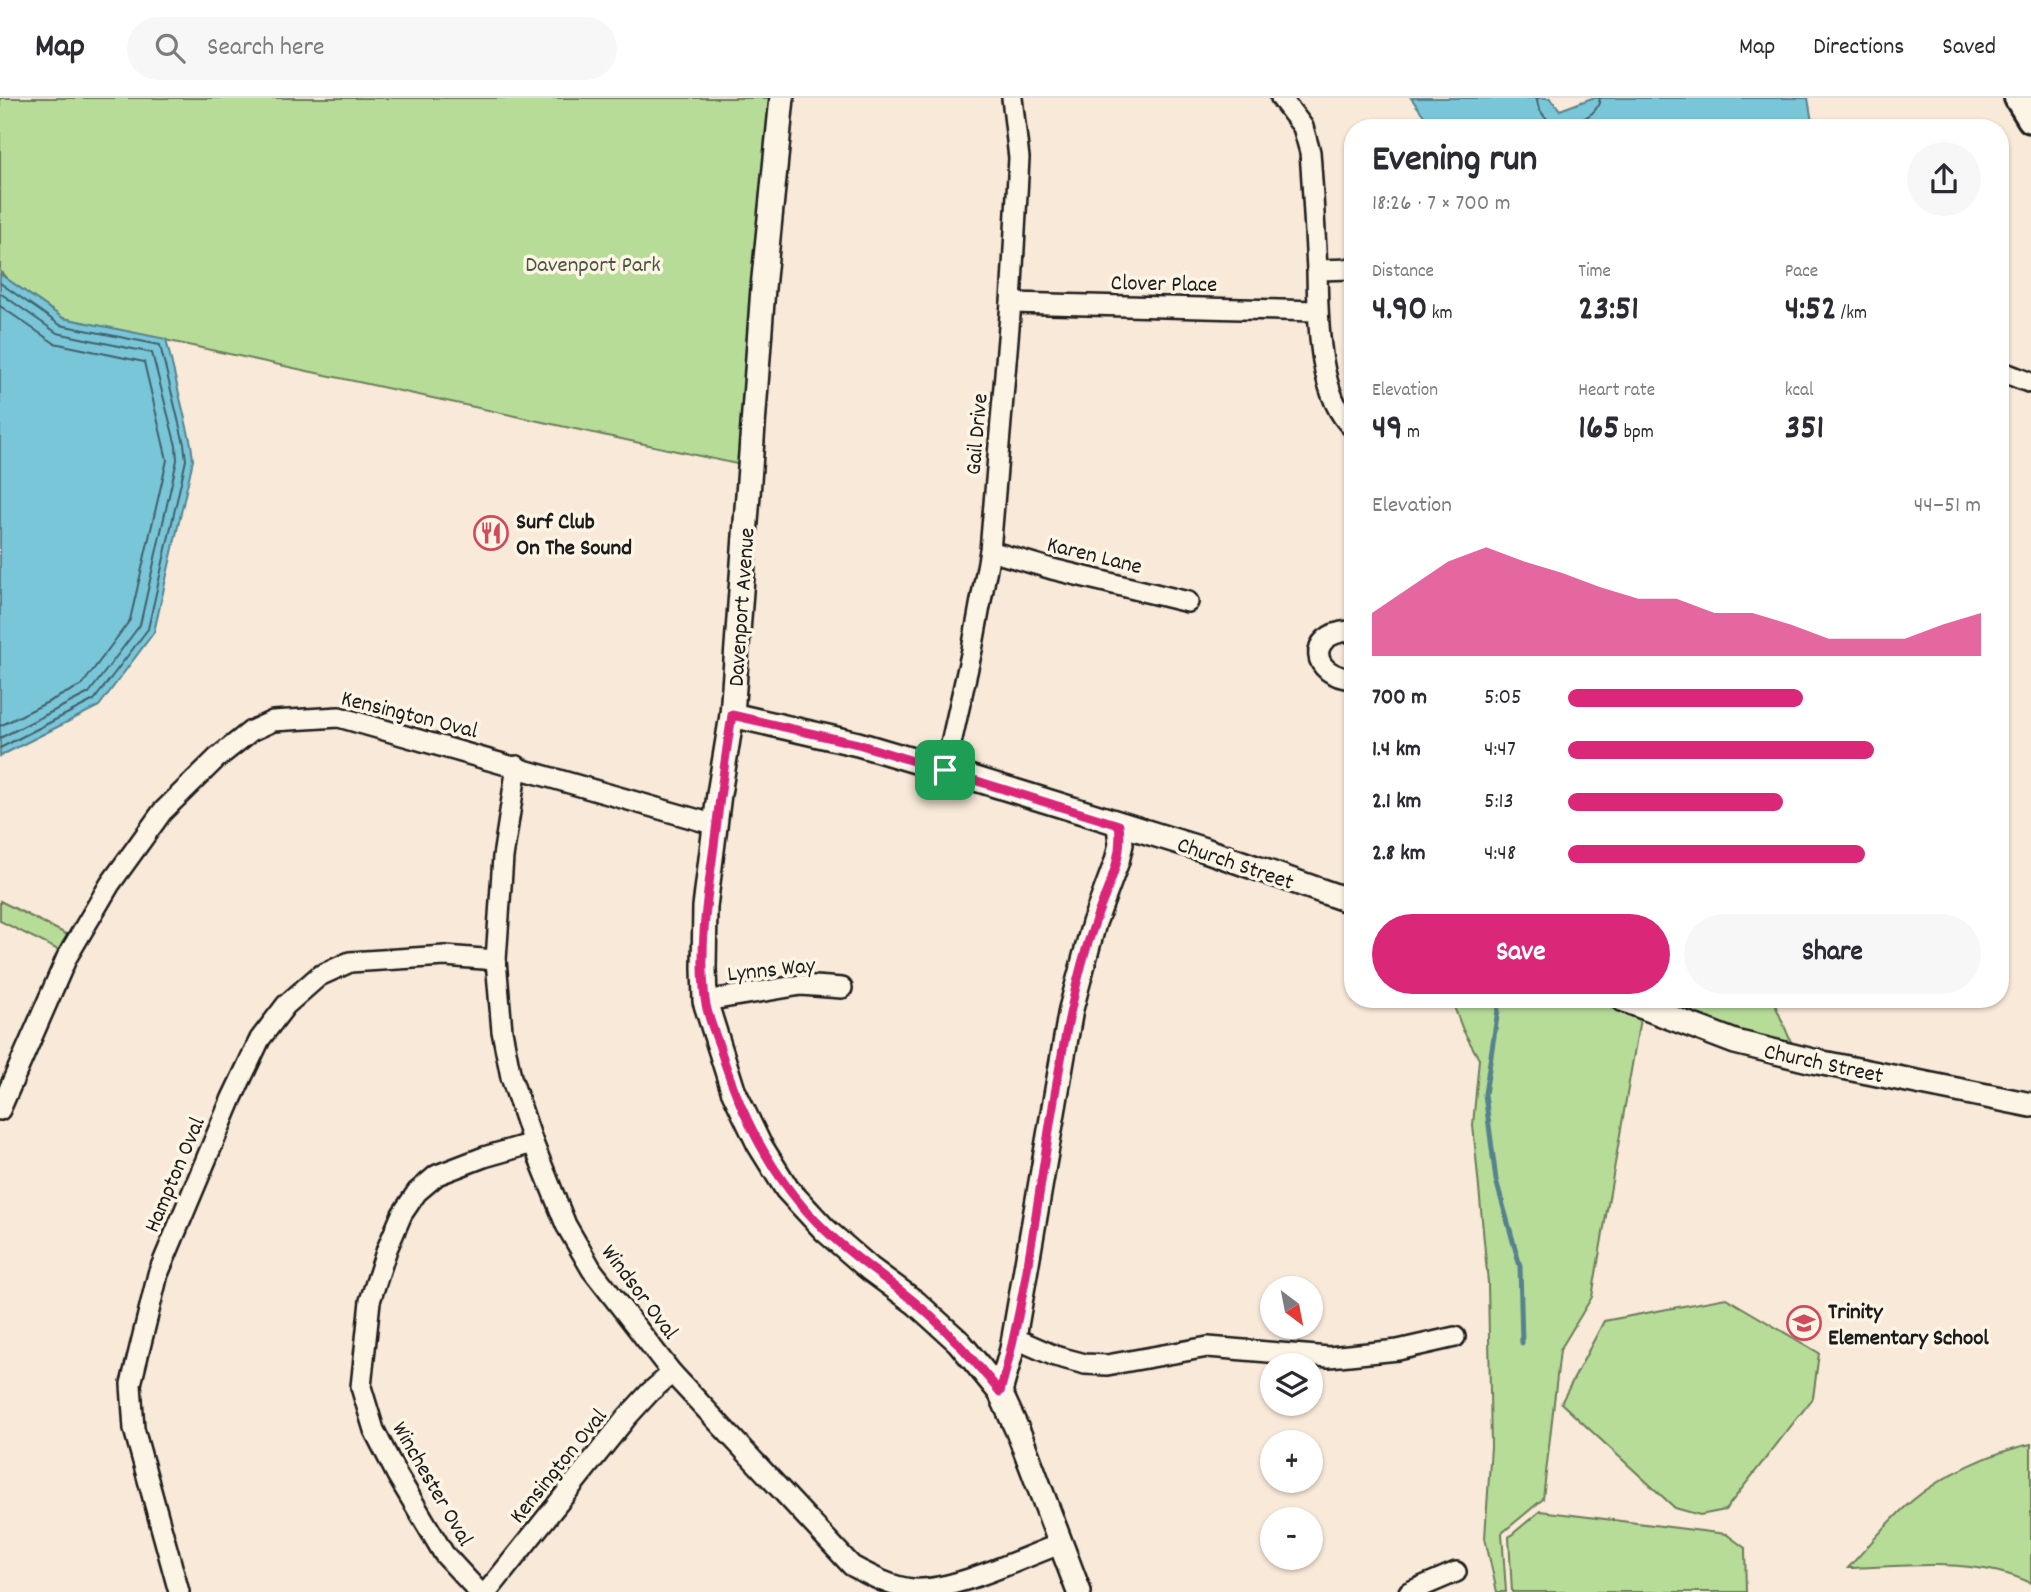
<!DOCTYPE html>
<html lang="en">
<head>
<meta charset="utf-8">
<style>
	:root { --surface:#fff; --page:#f7f7f7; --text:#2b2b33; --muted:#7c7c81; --line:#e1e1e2; --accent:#db2777 }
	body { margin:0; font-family:Dekko,sans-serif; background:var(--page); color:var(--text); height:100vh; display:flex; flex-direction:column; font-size:26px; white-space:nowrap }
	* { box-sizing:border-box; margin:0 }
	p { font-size:23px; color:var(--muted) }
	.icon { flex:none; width:38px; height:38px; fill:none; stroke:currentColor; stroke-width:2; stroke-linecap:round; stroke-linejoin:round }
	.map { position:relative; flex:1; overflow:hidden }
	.drawer { position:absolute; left:1344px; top:21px; width:665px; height:889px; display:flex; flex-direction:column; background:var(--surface); border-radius:28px; box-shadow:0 2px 5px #0004 }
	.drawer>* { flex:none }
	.needle { width:46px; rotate:148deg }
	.fabs { position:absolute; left:1260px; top:1178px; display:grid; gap:14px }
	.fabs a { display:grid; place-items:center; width:63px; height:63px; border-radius:50%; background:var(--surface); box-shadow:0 2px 5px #0004; font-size:35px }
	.pin { position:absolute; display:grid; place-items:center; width:60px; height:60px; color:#fff; margin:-30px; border-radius:14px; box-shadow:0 4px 10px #0006 }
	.round { display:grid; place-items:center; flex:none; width:74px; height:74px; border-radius:37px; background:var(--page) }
	.headline { display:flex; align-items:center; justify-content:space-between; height:119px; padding:0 28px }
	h1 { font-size:38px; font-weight:700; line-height:52px }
	.metrics { display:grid; grid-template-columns:repeat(3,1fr); gap:10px; height:119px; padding:7px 28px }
	.metrics div { display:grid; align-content:center }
	.metrics b { font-size:35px; font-weight:700 }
	.metrics small { font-size:19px; font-weight:400 }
	.metrics p { font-size:19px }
	.chart { height:196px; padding:14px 28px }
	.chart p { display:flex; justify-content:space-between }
	.chart svg { width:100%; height:126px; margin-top:7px; fill:var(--accent); opacity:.7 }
	.button { display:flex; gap:14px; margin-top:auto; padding:14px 28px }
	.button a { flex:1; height:80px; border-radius:42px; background:var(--accent); color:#fff; font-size:28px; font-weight:700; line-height:80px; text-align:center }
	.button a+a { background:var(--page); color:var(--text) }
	ul { padding:0 28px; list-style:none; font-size:23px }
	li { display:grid; grid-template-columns:112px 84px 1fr; align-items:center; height:52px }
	li i { height:18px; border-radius:9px; background:var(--accent) }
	header { display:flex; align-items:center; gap:42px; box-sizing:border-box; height:98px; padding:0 35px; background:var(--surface); border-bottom:2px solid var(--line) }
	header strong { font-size:33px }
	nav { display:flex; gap:38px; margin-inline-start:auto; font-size:24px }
	.search { width:490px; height:63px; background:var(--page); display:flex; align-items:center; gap:18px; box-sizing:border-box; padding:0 24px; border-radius:38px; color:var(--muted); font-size:26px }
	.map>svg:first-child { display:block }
	.green { fill:#b7dc98; stroke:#6a7c5a; stroke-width:2 }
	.water { fill:#7ac6d9; stroke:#54828d; stroke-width:2 }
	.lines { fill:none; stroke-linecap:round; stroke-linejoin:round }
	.shore { stroke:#426068; stroke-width:2 }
	.stream { stroke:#54828d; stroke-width:5 }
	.minor-casing { stroke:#1c1c1c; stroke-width:24 }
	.tertiary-casing { stroke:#1c1c1c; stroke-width:28 }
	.secondary-casing { stroke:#1c1c1c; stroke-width:32 }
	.minor { stroke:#fcf5e5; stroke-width:19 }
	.tertiary { stroke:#fcf5e5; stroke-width:23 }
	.secondary { stroke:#fcf5e5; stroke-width:26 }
	.route-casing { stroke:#fff; stroke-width:14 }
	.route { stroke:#db2777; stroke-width:9 }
	.labels { text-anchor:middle; stroke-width:7; stroke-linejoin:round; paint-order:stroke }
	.park-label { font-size:23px; fill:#4a5641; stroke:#fcf5e5 }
	.street-label { font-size:23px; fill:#1c1c1c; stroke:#fcf5e5 }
	.poi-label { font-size:23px; font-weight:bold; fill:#1c1c1c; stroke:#fcf5e5; text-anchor:start }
</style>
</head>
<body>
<header>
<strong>Map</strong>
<div class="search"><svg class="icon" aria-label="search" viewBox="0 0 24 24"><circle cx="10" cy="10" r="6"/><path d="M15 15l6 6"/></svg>Search here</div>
<nav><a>Map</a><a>Directions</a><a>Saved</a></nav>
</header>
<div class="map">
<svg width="2031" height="1494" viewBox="0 0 2031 1494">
	<rect width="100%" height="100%" fill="#f9e9d8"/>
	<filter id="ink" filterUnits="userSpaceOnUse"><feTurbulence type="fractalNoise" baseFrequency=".0143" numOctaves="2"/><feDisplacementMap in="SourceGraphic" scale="14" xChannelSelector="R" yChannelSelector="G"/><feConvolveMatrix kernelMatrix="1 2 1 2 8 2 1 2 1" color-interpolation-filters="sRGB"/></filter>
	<g filter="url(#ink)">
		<g class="green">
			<path d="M 0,0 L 771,0 L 746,368 L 63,220 L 7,181 L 0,173 Z"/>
			<path d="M 0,803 L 72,839 L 64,855 L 0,823 Z"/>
			<path d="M 1451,901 L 1776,901 L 1776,909 L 1798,960 L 1642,909 L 1592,1199 L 1560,1252 L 1543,1401 L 1502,1435 L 1506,1494 L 1497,1494 L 1485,1440 L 1491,1348 L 1488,1185 L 1473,1027 L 1479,961 L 1463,932 Z"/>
			<path d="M 1726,1200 L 1819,1255 L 1813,1300 L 1725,1412 L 1700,1417 L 1675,1410 L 1561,1305 L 1604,1223 Z"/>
			<path d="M 2031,1346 L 2031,1485 C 1976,1459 1908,1468 1848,1470 C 1869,1448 1889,1422 1913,1402 C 1941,1378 1995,1353 2031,1346 Z"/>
			<path d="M 1540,1413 L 1726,1436 L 1745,1450 L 1746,1494 L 1512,1494 L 1509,1439 Z"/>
		</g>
		<g class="water">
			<path d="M 1411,0 L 1550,0 L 1560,12 L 1592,0 L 1808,0 L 1813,30 L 1433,30 Z"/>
			<path d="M 0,176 L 63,220 L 166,241 L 191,346 L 193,362 L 154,534 L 99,608 L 0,658 Z"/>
		</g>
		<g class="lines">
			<g class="shore">
				<path d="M 1537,0 C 1537,13 1548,26 1561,27 C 1577,24 1598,19 1600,0"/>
				<path d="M 0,185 L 60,227 L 160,247 L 184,346 L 186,362 L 148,531 L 94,602 L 0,650"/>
				<path d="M 0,195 L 57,235 L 152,255 L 176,348 L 177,362 L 140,527 L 89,595 L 0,640"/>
				<path d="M 0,208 L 54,245 L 144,264 L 167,362 L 130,522 L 82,587 L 0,628"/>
			</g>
			<path class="stream" d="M 1498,912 L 1485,996 L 1496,1082 L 1520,1168 L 1522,1245"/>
			<g class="minor-casing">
				<g id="minor">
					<path d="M 1281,0 L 1303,29 L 1310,54 C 1313,93 1315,133 1317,172 C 1318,217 1317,298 1353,330"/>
					<path d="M 1317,172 L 1353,171"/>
					<path d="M 1011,205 L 1317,213"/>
					<path d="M 2000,273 L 2031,285"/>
					<path d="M 990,453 L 1052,471 L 1188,504"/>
					<path d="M 1353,536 L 1349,533 C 1306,536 1310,578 1353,581"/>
					<path d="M 517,668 L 503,759 L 496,862 L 502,933 L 511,979 L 533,1045 L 566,1127 L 592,1172 L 672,1275 L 852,1468 C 871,1478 891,1489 912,1491 C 952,1494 1022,1460 1060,1446"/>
					<path d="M 945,672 L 972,552 L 990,453 L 1011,205 L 1019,60 L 1012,0"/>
					<path d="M 705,903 L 801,887 L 842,890"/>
					<path d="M 0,1012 L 67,859 L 110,786 L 162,714 L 217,660 L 251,633 L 273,623 L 339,619 L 716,727"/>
					<path d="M 1014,1240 L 1055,1258 L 1085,1266 L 1107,1267 L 1208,1249 L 1329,1259 L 1398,1252 L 1455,1239"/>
					<path d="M 179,1494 L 134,1331 L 131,1286 L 158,1176 L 232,1000 L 260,941 L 286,907 L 319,878 L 350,864 L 445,858 L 496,862"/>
					<path d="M 479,1494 L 444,1456 L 397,1377 L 374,1332 L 361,1289 L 370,1203 L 387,1151 L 402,1116 L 417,1094 L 437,1077 L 484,1059 L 533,1045"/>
					<path d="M 487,1494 L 627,1319 L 650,1294 L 672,1275"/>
					<path d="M 1409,1494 L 1456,1474"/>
				</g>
			</g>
			<g class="tertiary-casing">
				<g id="tertiary">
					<path d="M 782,0 L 763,190 L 732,617 L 858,646 L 966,678 L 1205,752 L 1353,804"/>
					<path d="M 732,617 L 719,696 L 705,809 L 704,870 L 705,903 L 733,992 L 759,1046 L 787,1091 L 825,1132 L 870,1171 L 916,1205 L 959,1244 L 1000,1294 L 1020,1338 L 1079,1494"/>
					<path d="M 1622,901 L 1735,944 L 1813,963 L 2031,1007"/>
					<path d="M 1000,1294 L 1012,1251 L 1071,911 L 1094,825 L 1117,763 L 1121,746 L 1119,727"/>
				</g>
			</g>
			<g class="secondary-casing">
				<path id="secondary" d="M 2018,0 L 2031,21"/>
			</g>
			<use href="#minor" class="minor"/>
			<use href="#tertiary" class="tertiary"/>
			<use href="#secondary" class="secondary"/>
		</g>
	</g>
	<g class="lines" filter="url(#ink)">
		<g class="route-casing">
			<path id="route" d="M 732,617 L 858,646 L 1119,727 C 1124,763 1106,791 1095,824 C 1085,852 1077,882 1071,911 C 1043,1038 1035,1169 1000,1294 C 974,1262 948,1232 917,1206 C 887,1181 854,1160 826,1133 C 772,1082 740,1017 719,947 C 714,933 707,917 705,901 C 699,851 707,799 714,748 C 719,705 725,661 732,617 Z"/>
		</g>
		<use href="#route" class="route"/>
	</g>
	<defs>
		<g id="restaurant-ring" transform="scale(1.75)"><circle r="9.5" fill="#fcf5e5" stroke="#d1495b" stroke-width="1.5"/><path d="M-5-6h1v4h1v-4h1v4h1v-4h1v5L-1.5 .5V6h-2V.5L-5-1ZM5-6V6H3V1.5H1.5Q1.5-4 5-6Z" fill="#d1495b"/></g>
		<g id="school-ring" transform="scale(1.75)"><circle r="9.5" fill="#fcf5e5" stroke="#d1495b" stroke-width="1.5"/><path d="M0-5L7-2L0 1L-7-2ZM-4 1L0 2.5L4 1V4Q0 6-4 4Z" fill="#d1495b"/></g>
	</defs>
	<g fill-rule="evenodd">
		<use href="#restaurant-ring" x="491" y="435"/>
		<use href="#school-ring" x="1804" y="1225"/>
	</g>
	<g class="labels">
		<g class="park-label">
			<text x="593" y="173">Davenport Park</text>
		</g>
		<g class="street-label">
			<text transform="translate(1164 184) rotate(1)" y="8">Clover Place</text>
			<text transform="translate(975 336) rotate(-85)" y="8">Gail Drive</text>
			<text transform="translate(1095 456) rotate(14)" y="8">Karen Lane</text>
			<text transform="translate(740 509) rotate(-86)" y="8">Davenport Avenue</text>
			<text transform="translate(410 615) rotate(14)" y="8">Kensington Oval</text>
			<text transform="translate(1236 764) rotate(19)" y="8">Church Street</text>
			<text transform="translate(771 870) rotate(-6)" y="8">Lynns Way</text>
			<text transform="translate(1824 964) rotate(12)" y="8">Church Street</text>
			<text transform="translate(173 1076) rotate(-67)" y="8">Hampton Oval</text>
			<text transform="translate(641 1193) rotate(53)" y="8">Windsor Oval</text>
			<text transform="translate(557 1367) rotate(-51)" y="8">Kensington Oval</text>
			<text transform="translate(434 1385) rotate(60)" y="8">Winchester Oval</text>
		</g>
		<g class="poi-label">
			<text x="516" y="430">Surf Club<tspan x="516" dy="26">On The Sound</tspan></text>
			<text x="1828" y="1220">Trinity<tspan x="1828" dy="26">Elementary School</tspan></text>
		</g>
	</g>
</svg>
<div class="fabs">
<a><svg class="needle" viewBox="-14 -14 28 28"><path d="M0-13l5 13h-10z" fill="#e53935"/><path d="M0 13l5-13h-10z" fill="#7c7c81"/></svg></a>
<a><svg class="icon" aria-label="layers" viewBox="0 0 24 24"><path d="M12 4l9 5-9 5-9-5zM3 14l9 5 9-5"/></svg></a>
<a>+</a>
<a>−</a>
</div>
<div class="pin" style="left:945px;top:672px;background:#1e9e55"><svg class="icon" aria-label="arrive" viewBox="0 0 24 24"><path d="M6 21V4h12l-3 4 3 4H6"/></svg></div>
<section class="drawer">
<div class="headline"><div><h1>Evening run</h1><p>18:26 · 7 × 700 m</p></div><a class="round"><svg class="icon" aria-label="share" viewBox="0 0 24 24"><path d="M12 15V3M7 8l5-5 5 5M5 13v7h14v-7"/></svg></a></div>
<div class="metrics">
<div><p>Distance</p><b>4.90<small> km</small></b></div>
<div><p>Time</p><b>23:51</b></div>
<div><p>Pace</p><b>4:52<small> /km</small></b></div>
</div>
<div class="metrics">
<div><p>Elevation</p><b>49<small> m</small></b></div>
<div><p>Heart rate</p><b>165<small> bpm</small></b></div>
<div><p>kcal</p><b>351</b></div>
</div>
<div class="chart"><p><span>Elevation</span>44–51 m</p>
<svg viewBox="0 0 160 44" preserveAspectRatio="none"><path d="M0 44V29L10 20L20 11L30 6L40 11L50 15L60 20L70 24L80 24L90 29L100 29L110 33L120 38L130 38L140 38L150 33L160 29V44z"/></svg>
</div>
<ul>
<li><b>700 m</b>5:05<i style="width:57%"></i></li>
<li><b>1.4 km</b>4:47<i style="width:74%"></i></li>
<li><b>2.1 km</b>5:13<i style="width:52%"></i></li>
<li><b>2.8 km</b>4:48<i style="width:72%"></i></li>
</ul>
<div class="button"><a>Save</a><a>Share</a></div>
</section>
</div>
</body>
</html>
